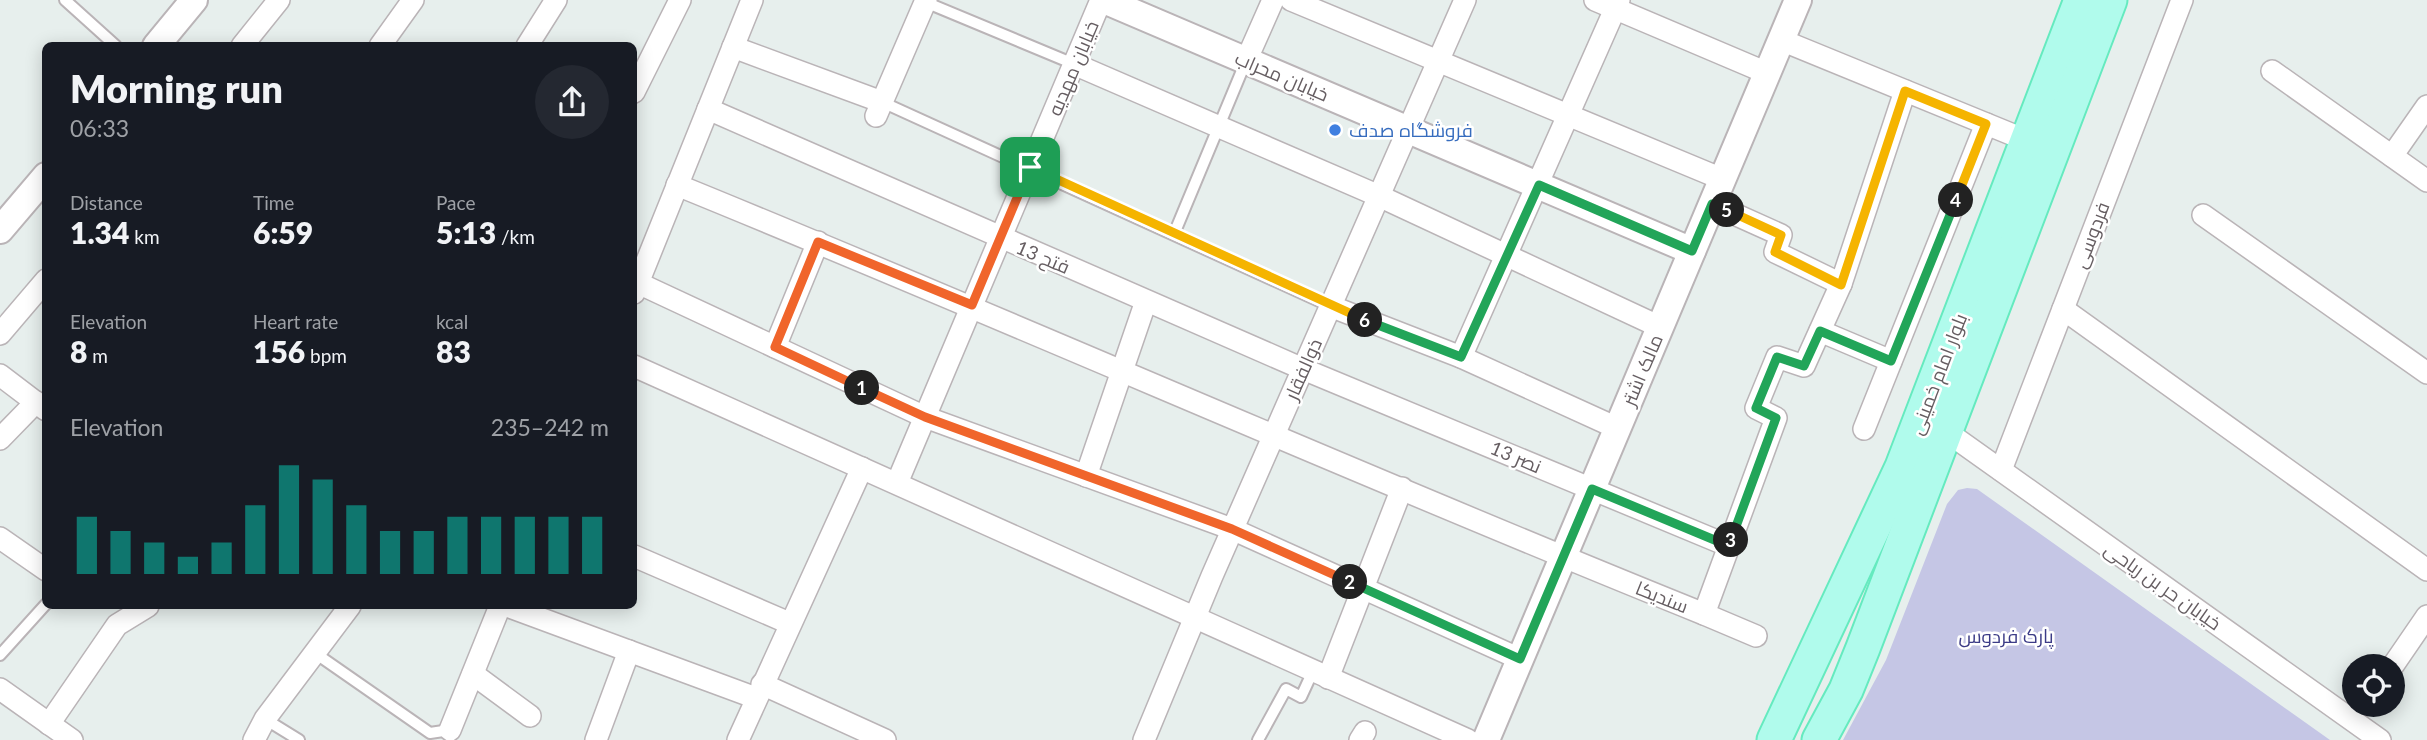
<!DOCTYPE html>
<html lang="en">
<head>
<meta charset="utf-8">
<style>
	:root { --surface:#171b24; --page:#242831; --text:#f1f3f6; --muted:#9ea1a6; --accent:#0f766e }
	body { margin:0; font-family:Lato,Cairo,sans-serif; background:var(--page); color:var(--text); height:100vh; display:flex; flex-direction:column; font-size:26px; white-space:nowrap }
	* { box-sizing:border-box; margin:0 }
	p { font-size:23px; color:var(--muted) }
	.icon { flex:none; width:38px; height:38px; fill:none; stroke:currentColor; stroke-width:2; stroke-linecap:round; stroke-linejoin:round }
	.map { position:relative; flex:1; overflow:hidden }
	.side { position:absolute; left:42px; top:42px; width:595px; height:567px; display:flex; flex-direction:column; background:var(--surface); border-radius:10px; box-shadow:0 4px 18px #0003 }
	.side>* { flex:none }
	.buttons { position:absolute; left:2342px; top:654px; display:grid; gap:14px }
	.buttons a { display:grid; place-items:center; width:63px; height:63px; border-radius:50%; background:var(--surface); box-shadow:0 4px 18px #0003; font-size:35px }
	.pin { position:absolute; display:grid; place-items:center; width:60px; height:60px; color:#fff; margin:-30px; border-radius:14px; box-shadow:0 4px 10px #0006 }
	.km { position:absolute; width:35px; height:35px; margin:-18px; border-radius:50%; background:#222; color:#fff; font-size:19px; line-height:35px; text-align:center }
	.round { display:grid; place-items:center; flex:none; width:74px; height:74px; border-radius:37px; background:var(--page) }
	.head { display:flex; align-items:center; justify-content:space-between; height:119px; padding:0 28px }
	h1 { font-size:38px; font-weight:800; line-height:52px }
	.stats { display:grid; grid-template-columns:repeat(3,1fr); gap:10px; height:119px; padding:7px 28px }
	.stats div { display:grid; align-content:center }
	.stats b { font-size:30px; font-weight:800 }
	.stats small { font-size:19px; font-weight:400 }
	.stats p { font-size:19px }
	.chart { height:196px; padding:14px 28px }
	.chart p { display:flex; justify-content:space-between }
	.chart svg { width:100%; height:126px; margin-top:7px; stroke:var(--accent); stroke-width:6 }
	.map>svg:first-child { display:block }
	.green { fill:#c5c6e5 }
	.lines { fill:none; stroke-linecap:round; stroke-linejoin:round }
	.service-casing { stroke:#bab4b7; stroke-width:14 }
	.minor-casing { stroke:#bab4b7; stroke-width:24 }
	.tertiary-casing { stroke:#bab4b7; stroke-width:30 }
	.primary-casing { stroke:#65eabf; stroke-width:37 }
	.service { stroke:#fff; stroke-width:10 }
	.minor { stroke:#fff; stroke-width:21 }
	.tertiary { stroke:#fff; stroke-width:26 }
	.primary { stroke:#b0fbec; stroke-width:33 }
	.split-1-casing { stroke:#fff; stroke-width:14 }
	.split-2-casing { stroke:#fff; stroke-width:14 }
	.split-3-casing { stroke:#fff; stroke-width:14 }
	.split-4-casing { stroke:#fff; stroke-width:14 }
	.split-5-casing { stroke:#fff; stroke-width:14 }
	.split-6-casing { stroke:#fff; stroke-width:14 }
	.split-7-casing { stroke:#fff; stroke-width:14 }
	.split-1 { stroke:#f0652b; stroke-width:9 }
	.split-2 { stroke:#f0652b; stroke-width:9 }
	.split-3 { stroke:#22a559; stroke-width:9 }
	.split-4 { stroke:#22a559; stroke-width:9 }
	.split-5 { stroke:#f5b400; stroke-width:9 }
	.split-6 { stroke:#22a559; stroke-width:9 }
	.split-7 { stroke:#f5b400; stroke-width:9 }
	.shop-dot { fill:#3f7fe0; stroke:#fff; stroke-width:2.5 }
	.labels { text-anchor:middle; stroke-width:5; stroke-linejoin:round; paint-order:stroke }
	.street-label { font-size:19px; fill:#665e62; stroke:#fff }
	.shop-label { font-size:19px; fill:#366cbe; stroke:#fff; text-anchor:start }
	.park-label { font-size:19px; fill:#3c3c87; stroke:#fff }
</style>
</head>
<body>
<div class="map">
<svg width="2427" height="740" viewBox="0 0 2427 740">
	<rect width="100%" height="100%" fill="#e7efed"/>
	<path class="green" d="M 1967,488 L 1977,489 L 2330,740 L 1843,740 L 1886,660 L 1947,504 L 1958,490 Z"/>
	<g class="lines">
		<g class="service-casing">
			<g id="service">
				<path d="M 65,0 L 116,46"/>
				<path d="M 925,2 L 1074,64"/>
				<path d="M 882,102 L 1330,306"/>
				<path d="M 1174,234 L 1246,61"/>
				<path d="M 315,653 L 430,733 L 450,730"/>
				<path d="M 0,655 L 46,604"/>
				<path d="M 265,719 L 299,740"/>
				<path d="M 1258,740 L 1286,689 L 1301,697 L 1313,671"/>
			</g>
		</g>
		<g class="minor-casing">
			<g id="minor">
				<path d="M 1291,0 L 1722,179"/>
				<path d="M 1595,0 L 1767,73"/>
				<path d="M 1781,40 L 2028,141"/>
				<path d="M 242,46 L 279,0"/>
				<path d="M 380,46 L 413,0"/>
				<path d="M 527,46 L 556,0"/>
				<path d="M 733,47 L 882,102"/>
				<path d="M 1246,61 L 1273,0"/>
				<path d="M 1074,64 L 1379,196 L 1660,327"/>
				<path d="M 2272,71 L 2427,181"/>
				<path d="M 634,92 L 680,0"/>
				<path d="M 708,109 L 1303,369 L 1729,546"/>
				<path d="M 876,116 L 926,0"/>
				<path d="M 2392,156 L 2427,106"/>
				<path d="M 677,185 C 1021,325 1360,476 1704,614 L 1776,418 L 1756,408 L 1777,357 L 1804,366 L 1841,284 L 1905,91"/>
				<path d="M 1712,204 L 1781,235 L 1775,252 L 1841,284"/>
				<path d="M 2203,215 L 2427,373"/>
				<path d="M 638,283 L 925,417 L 1232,529 L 1520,659"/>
				<path d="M 634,293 L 752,0"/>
				<path d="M 1330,306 L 1461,357 L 1617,428"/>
				<path d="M 2063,309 L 2427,570"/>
				<path d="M 1820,331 L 1891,361"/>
				<path d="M 0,334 L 46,280"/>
				<path d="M 775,347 L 818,242"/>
				<path d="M 1461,357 L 1619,0"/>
				<path d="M 634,366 L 1468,740"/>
				<path d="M 0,375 L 46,410"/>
				<path d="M 1864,429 L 1986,124"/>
				<path d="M 1947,432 L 2380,740"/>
				<path d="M 0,439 L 36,402"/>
				<path d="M 2001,470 L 2182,0"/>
				<path d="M 1086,476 L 1146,301"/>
				<path d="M 897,483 L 1101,0"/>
				<path d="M 0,538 L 46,570"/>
				<path d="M 634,556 L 789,623"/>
				<path d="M 507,606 L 756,698"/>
				<path d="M 1704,614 L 1756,636"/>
				<path d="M 2392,667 L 2427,616"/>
				<path d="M 473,674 L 530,716"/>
				<path d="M 1328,678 L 1402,488"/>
				<path d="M 762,684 L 885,740"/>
				<path d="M 0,689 L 72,740"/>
				<path d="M 49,724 L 117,625 L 148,606"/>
				<path d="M 450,730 L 500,606"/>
				<path d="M 254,740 L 265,719 L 350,606"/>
				<path d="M 596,740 L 629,651"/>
				<path d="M 738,740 L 862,468"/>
				<path d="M 1144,740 L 1212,576 L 1465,0"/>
				<path d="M 1360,740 L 1365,732"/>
			</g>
		</g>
		<g class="tertiary-casing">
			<g id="tertiary">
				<path d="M 1104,0 L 1692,251"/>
				<path d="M 156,46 L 194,0"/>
				<path d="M 0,230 L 46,176"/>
				<path d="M 1486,740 L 1798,0"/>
			</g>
		</g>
		<g class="primary-casing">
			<g id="primary">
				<path d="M 1774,740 L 1902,467 L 2081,0"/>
				<path d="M 1819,740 L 1846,690 L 1863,648 L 2110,0"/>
			</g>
		</g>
		<use href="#service" class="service"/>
		<use href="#minor" class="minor"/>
		<use href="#tertiary" class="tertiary"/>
		<use href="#primary" class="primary"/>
	</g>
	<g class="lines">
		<g class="split-1-casing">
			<path id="split-1" d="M 862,388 L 775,347 L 818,242 L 972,305 L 1030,167"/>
		</g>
		<g class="split-2-casing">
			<path id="split-2" d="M 862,388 L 925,417 L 1232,529 L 1350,582"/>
		</g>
		<g class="split-3-casing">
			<path id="split-3" d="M 1350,582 L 1520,659 L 1592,489 L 1729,546 L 1731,540"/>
		</g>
		<g class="split-4-casing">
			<path id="split-4" d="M 1731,540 L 1776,418 L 1756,408 L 1777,357 L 1804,366 L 1820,331 L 1891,361 L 1956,200"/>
		</g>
		<g class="split-5-casing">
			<path id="split-5" d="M 1727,210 L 1781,235 L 1775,252 L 1841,285 L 1905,91 L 1986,124 L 1956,200"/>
		</g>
		<g class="split-6-casing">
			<path id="split-6" d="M 1365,320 L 1461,357 L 1539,185 L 1692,251 L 1712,204 L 1727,210"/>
		</g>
		<g class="split-7-casing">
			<path id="split-7" d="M 1030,167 L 1365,320"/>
		</g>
		<use href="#split-1" class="split-1"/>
		<use href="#split-2" class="split-2"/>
		<use href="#split-3" class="split-3"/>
		<use href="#split-4" class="split-4"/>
		<use href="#split-5" class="split-5"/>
		<use href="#split-6" class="split-6"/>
		<use href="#split-7" class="split-7"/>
	</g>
	<circle class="shop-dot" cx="1335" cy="130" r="7"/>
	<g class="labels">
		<g class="street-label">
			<text transform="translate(1073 68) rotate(-67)" y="7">خیابان مهدیه</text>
			<text transform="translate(1282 76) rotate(23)" y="7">خیابان محراب</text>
			<text transform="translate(2091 235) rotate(-69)" y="7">فردوسی</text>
			<text transform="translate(1043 257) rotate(23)" y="7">فتح 13</text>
			<text transform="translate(1303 369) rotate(-66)" y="7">ذوالفقار</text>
			<text transform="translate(1642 370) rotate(-67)" y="7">مالک اشتر</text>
			<text transform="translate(1938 374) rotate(-69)" y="7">بلوار امام خمینی</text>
			<text transform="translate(1516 457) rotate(23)" y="7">نصر 13</text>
			<text transform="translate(2163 586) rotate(35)" y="7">خیابان حر بن ریاحی</text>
			<text transform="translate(1662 597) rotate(22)" y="7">سندیکا</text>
		</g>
		<g class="shop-label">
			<text x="1349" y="137">فروشگاه صدف</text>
		</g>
		<g class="park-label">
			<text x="2006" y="643">پارک فردوس</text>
		</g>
	</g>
</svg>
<div class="buttons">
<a><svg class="icon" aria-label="locate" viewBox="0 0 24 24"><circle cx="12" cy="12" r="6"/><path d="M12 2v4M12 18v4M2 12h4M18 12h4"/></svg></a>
</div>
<div class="pin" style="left:1030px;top:167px;background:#1e9e55"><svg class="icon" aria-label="arrive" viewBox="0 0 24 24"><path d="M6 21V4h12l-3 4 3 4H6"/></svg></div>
<b class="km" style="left:862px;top:388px">1</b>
<b class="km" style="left:1350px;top:582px">2</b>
<b class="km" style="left:1731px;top:540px">3</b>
<b class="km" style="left:1956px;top:200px">4</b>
<b class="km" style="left:1727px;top:210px">5</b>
<b class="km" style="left:1365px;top:320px">6</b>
<section class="side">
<div class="head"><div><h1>Morning run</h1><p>06:33</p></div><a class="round"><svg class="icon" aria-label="share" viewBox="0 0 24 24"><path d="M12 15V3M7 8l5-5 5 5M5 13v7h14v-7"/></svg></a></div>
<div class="stats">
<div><p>Distance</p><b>1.34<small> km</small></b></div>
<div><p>Time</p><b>6:59</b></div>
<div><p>Pace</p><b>5:13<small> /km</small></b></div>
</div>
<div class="stats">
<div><p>Elevation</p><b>8<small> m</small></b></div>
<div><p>Heart rate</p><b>156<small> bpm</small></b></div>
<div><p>kcal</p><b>83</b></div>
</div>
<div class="chart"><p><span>Elevation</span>235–242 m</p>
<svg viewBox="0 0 160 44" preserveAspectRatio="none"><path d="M5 44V24M15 44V29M25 44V33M35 44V38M45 44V33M55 44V20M65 44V6M75 44V11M85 44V20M95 44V29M105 44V29M115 44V24M125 44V24M135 44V24M145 44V24M155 44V24"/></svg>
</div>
</section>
</div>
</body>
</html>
